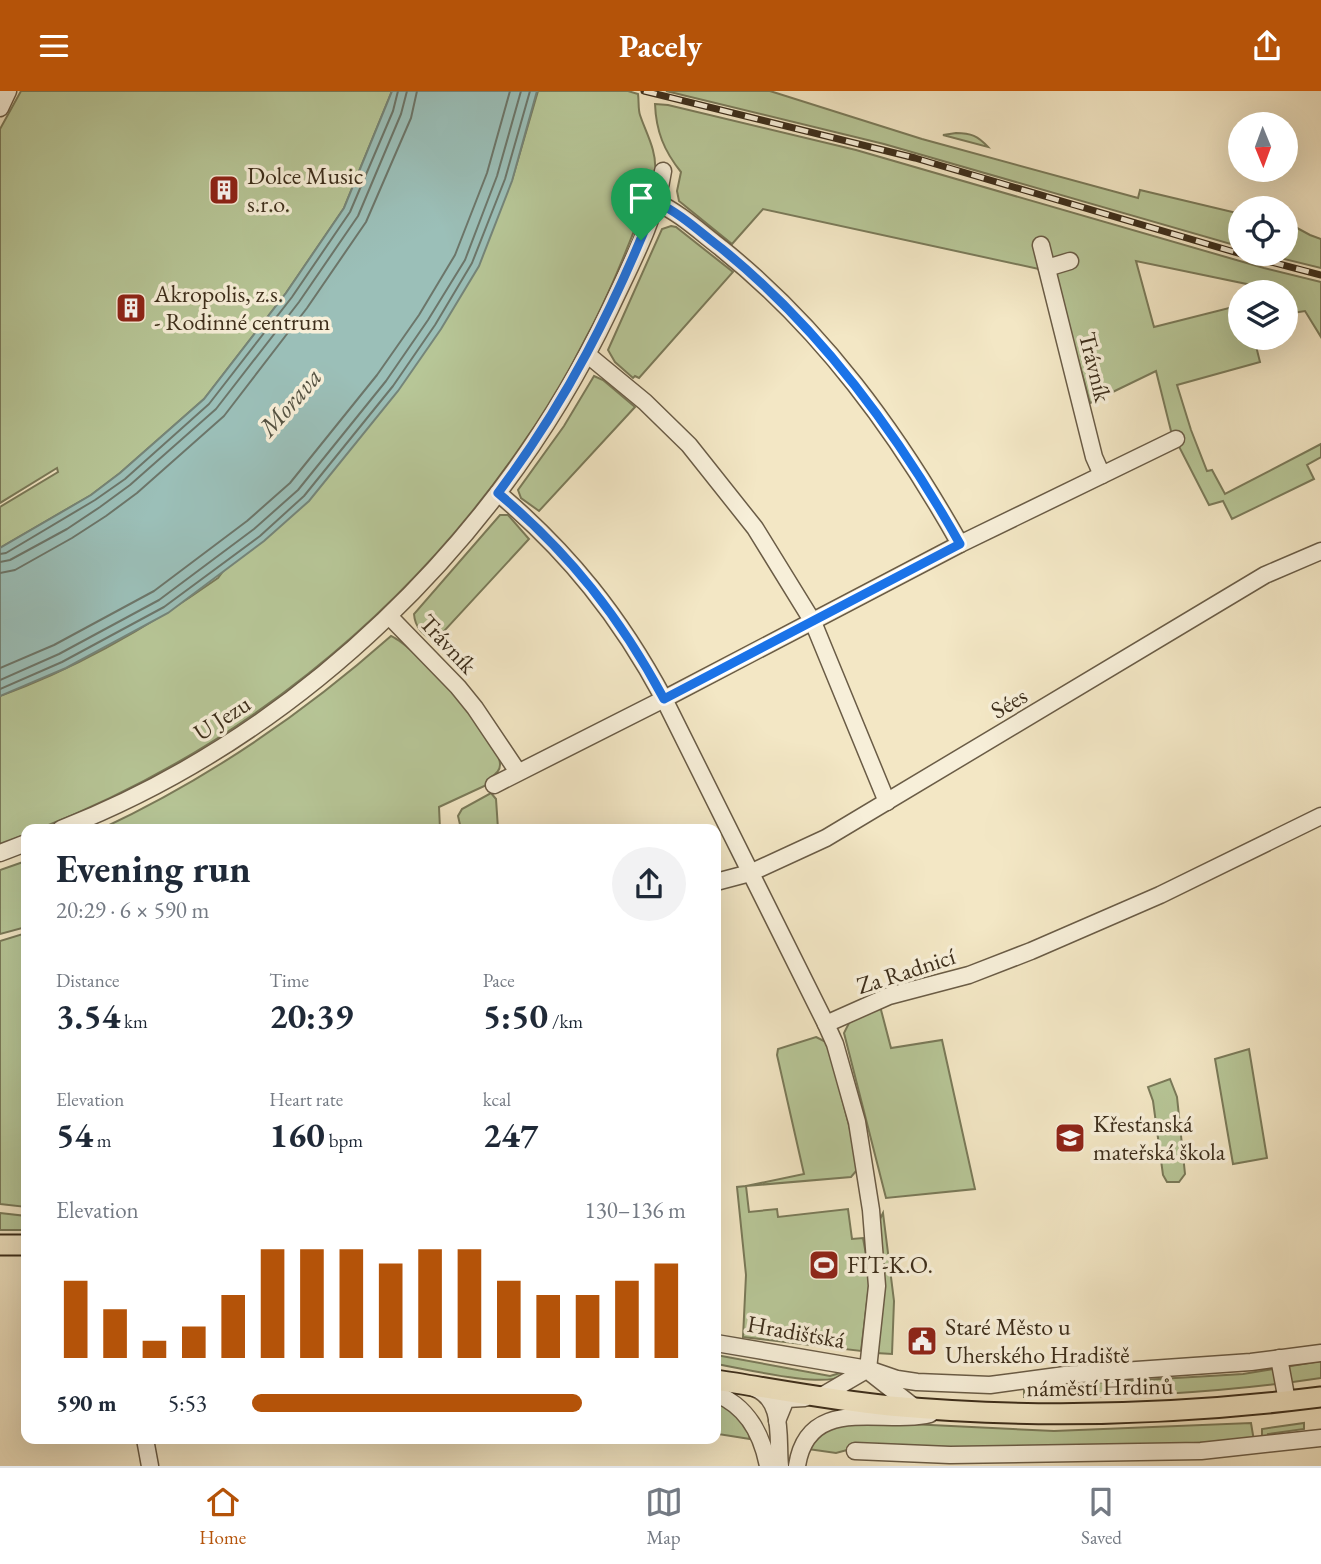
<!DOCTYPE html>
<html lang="en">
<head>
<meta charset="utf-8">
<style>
	:root { --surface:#fff; --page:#f2f2f3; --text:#1f2937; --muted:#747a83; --line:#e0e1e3; --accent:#b45309 }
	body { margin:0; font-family:"EB Garamond",serif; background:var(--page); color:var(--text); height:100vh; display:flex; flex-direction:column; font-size:26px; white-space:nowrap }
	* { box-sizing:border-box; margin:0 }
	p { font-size:23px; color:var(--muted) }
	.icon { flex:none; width:38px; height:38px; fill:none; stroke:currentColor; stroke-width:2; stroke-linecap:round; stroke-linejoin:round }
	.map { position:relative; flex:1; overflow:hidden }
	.drawer { position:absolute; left:21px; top:733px; width:700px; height:620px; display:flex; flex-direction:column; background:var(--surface); border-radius:14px; box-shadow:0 7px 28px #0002 }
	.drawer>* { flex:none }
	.needle { width:46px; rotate:179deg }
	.tools { position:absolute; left:1228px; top:21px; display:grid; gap:14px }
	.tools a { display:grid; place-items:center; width:70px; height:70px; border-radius:50%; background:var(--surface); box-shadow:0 7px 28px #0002; font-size:35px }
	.pin { position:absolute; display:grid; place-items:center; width:60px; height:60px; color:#fff; margin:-72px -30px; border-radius:50% 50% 50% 0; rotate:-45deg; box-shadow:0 0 7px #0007 }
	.pin .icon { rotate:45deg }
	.round { display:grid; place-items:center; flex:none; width:74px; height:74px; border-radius:37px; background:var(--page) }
	.head { display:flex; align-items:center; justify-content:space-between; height:119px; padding:0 35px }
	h1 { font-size:38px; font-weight:700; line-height:52px }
	.figures { display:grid; grid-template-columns:repeat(3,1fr); gap:10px; height:119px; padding:7px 35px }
	.figures div { display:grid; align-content:center }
	.figures b { font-size:35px; font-weight:700 }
	.figures small { font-size:19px; font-weight:400 }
	.figures p { font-size:19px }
	.chart { height:196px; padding:14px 35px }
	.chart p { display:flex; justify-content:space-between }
	.chart svg { width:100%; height:126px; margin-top:7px; stroke:var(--accent); stroke-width:6 }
	ul { padding:0 35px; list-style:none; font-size:23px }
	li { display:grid; grid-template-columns:112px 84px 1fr; align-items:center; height:52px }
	li i { height:18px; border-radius:9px; background:var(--accent) }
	header { display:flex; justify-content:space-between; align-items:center; height:91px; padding:0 35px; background:var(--accent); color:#fff; font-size:32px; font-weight:700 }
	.tab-bar { display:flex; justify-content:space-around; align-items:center; height:98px; border-top:2px solid var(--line); background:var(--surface); font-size:19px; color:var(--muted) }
	.tab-bar a { display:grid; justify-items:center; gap:4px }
	.tab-bar .current { color:var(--accent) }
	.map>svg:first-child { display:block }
	.green { fill:#b7c697; stroke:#7a7a59; stroke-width:2 }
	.water { fill:#9bbfb8; stroke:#758579; stroke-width:2 }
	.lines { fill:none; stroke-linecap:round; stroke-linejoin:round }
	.shore { stroke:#6c766a; stroke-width:2 }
	.minor-casing { stroke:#6a5c46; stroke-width:19 }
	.major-casing { stroke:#3d2e1b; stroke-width:23 }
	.minor { stroke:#f7efd9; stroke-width:16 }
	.major { stroke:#f3e7c5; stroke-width:19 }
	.rail-casing { stroke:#3d2e1b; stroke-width:7 }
	.rail { stroke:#f7efd9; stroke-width:4.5; stroke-dasharray:13; stroke-linecap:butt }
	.route-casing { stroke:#fff; stroke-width:14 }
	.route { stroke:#1a73e8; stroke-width:9 }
	.labels { text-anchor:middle; stroke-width:7; stroke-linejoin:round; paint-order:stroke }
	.poi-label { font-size:24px; fill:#3d2e1b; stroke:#f7efd9; text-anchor:start }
	.street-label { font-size:24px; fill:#3d2e1b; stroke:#f7efd9 }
	.water-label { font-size:26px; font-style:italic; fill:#545242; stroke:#f7efd9 }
</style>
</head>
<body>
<header><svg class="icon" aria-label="menu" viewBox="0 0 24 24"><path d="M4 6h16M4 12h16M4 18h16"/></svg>Pacely<svg class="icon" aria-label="share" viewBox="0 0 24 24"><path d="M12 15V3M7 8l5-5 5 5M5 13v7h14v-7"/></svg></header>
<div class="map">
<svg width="1321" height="1375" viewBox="0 0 1321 1375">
	<rect width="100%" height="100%" fill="#f3e7c5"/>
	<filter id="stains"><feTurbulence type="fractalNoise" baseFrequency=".00286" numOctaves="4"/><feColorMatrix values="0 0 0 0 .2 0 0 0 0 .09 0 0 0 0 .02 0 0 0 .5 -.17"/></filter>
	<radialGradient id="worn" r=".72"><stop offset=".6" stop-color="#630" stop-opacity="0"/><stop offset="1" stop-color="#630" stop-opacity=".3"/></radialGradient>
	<g class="green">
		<path d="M 21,0 L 392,0 L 344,117 L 286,202 L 204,308 L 120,382 L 91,404 L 0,457 L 0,416 L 58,381 L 57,377 L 0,412 L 0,38 Z"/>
		<path d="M 538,0 L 628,0 L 638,3 C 639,10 638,18 640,24 C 646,42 657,60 655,80 C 654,97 644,114 638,130 C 624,165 611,199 594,232 C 581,255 570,279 557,302 C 546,320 533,337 521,355 C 402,528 234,661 39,738 L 26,738 L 26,743 L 0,754 L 0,605 C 78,577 150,535 218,487 L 512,89 Z"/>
		<path d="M 666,0 L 770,0 L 922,48 L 1138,107 L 1140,99 L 1241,123 L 1241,156 L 884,53 Z"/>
		<path d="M 655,13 L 668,14 L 856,59 L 1264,177 L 1321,191 L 1321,246 L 1305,220 L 1286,223 L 1286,201 L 1264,201 L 1261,196 L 1136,170 L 1154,236 L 1241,214 L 1241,247 L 1254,247 L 1260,271 L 1177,294 L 1191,339 L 1207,380 L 1212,379 L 1225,403 L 1321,353 L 1321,366 L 1307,374 L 1314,388 L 1232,428 L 1223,410 L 1209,414 L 1171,340 L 1156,280 L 1090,312 L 1078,268 L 1073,267 L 1055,185 L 1057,182 L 763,118 L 732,153 L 679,110 L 677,100 L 681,81 C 664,60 656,40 655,13 Z"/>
		<path d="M 956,42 C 971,42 978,45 988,56 L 943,44 Z"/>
		<path d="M 1286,131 L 1310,144 L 1321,148 L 1321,177 L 1264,163 L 1286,163 Z"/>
		<path d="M 671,135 L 676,136 L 733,181 L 639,287 L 635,285 L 633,287 L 615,271 L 608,259 L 662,138 Z"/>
		<path d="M 594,285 L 603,289 L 635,316 L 539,420 L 521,407 L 518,399 L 564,335 Z"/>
		<path d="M 500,424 L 508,424 L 529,448 L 434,551 C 423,543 415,537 414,523 Z"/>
		<path d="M 391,545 C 415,555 501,647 500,674 C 500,680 496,683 491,686 L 493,691 L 439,716 L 440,738 L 101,738 C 208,688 303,623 391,545 Z"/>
		<path d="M 491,702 L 496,708 L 498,738 L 461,738 L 458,725 L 462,718 Z"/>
		<path d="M 26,770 L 26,836 L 0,843 L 0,779 Z"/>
		<path d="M 26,842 L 26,1116 L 0,1113 L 0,850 Z"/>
		<path d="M 880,915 L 891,957 L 942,949 L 975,1098 L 886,1107 L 844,942 L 852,926 Z"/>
		<path d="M 816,946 L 826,951 L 829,957 L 852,1046 L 857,1079 L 851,1086 L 746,1095 L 749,1121 L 777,1118 L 778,1126 L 848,1118 L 852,1148 L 863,1147 L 870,1186 L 861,1260 L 743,1246 L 746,1184 L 737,1096 L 746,1095 L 804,1083 L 777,964 L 778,958 Z"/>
		<path d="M 1249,958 L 1267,1067 L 1233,1073 L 1215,968 Z"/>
		<path d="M 1170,988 L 1177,1006 L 1185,1083 L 1179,1091 L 1167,1091 L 1163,1084 L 1153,1010 L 1148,996 Z"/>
		<path d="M 0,1122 L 26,1125 L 26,1139 L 0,1139 Z"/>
		<path d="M 883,1122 L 894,1210 L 892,1263 L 876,1262 L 879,1130 Z"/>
		<path d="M 716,1264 L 830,1285 L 840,1282 L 842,1285 C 821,1297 742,1277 716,1273 Z"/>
		<path d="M 1321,1270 L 1321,1287 C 1222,1302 1124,1307 1024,1306 L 1024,1296 L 1243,1283 Z"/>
		<path d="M 716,1311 C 731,1319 747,1331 750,1348 L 718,1343 L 719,1340 L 716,1339 Z"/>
		<path d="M 869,1331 L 1054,1340 L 1251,1332 L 1254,1350 L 1040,1357 L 862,1355 L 836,1362 L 808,1358 C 827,1332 839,1336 869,1331 Z"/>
		<path d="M 1304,1332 L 1304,1338 L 1268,1343 L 1269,1349 L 1262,1348 L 1262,1338 Z"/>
	</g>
	<path class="water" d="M 392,0 L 537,0 L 512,90 L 479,175 L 441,238 L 398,300 L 309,410 L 264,450 L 168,522 L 66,577 L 0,605 L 0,457 L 91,404 L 120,382 L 204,308 L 286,202 L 344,117 Z"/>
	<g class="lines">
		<g class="shore">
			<path d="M 0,463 L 6,462 L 95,409 L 125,388 L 209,313 L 292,206 L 350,121 L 393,20 L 398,0"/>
			<path d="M 0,471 L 10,469 L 67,438 L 100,416 L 130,394 L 216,318 L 299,211 L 358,125 L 401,23 L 407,0"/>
			<path d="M 0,482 L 15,479 L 72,447 L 106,425 L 137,402 L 224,325 L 307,217 L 366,131 L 411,27 L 417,0"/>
			<path d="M 0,577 L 54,554 L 154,500 L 247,430 L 290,392 L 377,284 L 419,224 L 455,164 L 487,82 L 510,0"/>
			<path d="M 0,589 L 59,563 L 159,509 L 254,438 L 298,399 L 386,290 L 428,229 L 465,169 L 497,85 L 521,0"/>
			<path d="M 0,598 L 62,571 L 164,516 L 260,445 L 304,405 L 393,295 L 435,234 L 472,172 L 505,88 L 530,0"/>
		</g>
		<g class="minor-casing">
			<g id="minor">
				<path d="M 0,17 L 8,0"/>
				<path d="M 656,111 C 680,122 700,141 721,157 C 822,238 897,341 960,453 L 664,608 L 826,933"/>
				<path d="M 1047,177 L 1070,170"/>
				<path d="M 588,264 L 645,311 L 689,354 L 755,437 L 813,531 L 887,711"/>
				<path d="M 1102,384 L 1176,348"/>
				<path d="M 960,453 L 1102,384 L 1094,366 L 1041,154"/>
				<path d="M 389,525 L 458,596 L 475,617 L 518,681"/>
				<path d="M 494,694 L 664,608 C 620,526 569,462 498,402"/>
				<path d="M 61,738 C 300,644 500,449 610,218 C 630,175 656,128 663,80"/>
				<path d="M 0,762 L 26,752"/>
				<path d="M 716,791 L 750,782 L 826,747 L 1265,484 L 1321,460"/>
				<path d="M 716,1252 L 868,1278 L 897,1288 L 917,1291 L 990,1294 L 1065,1284 L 1251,1271 L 1321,1262"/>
				<path d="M 1279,1267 L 1287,1310"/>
				<path d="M 868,1278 L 877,1195 L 871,1119 L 857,1031 L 835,953 L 826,933 L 889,905 L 969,884 L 1031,860 L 1160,804 L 1321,725"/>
				<path d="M 872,1283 L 914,1316"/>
				<path d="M 754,1297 C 785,1308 777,1349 780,1375"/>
				<path d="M 716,1303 C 747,1315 762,1344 768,1375"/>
				<path d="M 820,1306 L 868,1278"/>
				<path d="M 777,1330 L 786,1308 L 805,1307"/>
				<path d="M 145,1348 L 150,1375"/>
				<path d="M 855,1360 L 950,1364 L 1201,1360 L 1321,1347"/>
				<path d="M 797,1375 C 808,1302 884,1335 930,1323"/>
			</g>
		</g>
		<g class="major-casing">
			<g id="major">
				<path d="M 0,1154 L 26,1154"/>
				<path d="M 716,1289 C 774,1298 831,1309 890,1315 C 1033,1328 1178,1324 1321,1306"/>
			</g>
		</g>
		<use href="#minor" class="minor"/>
		<use href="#major" class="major"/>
		<g class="rail-casing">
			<path id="rail" d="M 644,0 L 915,67 L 1248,165 L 1321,184"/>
		</g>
		<use href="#rail" class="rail"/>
	</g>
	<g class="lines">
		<g class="route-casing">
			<path id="route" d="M 656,111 C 680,122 700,141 721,157 C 821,238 897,341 960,453 L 664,608 C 620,526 569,462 498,402 C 566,311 614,217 656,111 Z"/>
		</g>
		<use href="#route" class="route"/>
	</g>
	<defs>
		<g id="building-square" transform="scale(1.575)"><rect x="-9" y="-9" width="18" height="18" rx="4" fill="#8f2418" stroke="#f7efd9"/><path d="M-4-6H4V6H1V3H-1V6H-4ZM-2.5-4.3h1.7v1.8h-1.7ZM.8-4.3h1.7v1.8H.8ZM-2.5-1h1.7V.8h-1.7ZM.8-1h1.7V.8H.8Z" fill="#fff"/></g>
		<g id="school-square" transform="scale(1.575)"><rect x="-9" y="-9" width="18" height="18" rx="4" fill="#8f2418" stroke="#f7efd9"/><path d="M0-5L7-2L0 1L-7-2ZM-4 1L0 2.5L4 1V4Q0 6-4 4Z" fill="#fff"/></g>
		<g id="stadium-square" transform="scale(1.575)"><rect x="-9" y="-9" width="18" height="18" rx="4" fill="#8f2418" stroke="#f7efd9"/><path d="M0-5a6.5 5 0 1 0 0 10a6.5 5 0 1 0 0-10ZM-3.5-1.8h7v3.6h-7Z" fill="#fff"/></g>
		<g id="civic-square" transform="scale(1.575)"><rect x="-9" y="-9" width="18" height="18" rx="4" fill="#8f2418" stroke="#f7efd9"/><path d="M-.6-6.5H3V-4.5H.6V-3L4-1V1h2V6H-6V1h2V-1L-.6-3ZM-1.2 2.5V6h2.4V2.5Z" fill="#fff"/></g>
	</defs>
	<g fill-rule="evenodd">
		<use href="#building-square" x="224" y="99"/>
		<use href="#building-square" x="131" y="217"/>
		<use href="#school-square" x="1070" y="1047"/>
		<use href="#stadium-square" x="824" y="1174"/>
		<use href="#civic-square" x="922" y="1250"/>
	</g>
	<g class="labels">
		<g class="poi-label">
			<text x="247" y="93">Dolce Music<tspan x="247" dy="28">s.r.o.</tspan></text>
			<text x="154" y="211">Akropolis, z.s.<tspan x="154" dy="28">- Rodinné centrum</tspan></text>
			<text x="1093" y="1041">Křesťanská<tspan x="1093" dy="28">mateřská škola</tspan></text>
			<text x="847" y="1182">FIT-K.O.</text>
			<text x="945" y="1244">Staré Město u<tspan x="945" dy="28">Uherského Hradiště</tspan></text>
		</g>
		<g class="street-label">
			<text transform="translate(1095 276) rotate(76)" y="8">Trávník</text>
			<text transform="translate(448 553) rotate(47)" y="8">Trávník</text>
			<text transform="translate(1009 612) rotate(-31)" y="8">Sées</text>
			<text transform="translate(222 627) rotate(-33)" y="8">U Jezu</text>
			<text transform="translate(906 880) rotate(-18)" y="8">Za Radnicí</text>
			<text transform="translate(796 1241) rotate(10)" y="8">Hradišťská</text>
			<text transform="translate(1100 1296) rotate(-1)" y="8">náměstí Hrdinů</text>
		</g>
		<g class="water-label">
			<text transform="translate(290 311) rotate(-49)" y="9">Morava</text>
		</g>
	</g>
	<rect width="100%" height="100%" filter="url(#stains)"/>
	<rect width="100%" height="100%" fill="url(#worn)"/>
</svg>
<div class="tools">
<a><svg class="needle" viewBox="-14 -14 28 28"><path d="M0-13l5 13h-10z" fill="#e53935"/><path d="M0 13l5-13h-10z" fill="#747a83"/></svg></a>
<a><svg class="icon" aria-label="locate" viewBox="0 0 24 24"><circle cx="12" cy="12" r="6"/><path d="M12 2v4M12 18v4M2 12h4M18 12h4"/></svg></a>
<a><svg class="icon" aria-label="layers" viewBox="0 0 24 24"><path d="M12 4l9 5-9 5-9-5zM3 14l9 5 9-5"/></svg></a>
</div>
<div class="pin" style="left:641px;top:149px;background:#1e9e55"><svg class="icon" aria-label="arrive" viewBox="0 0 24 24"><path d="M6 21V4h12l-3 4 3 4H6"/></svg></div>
<section class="drawer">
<div class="head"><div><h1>Evening run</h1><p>20:29 · 6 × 590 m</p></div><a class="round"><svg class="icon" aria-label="share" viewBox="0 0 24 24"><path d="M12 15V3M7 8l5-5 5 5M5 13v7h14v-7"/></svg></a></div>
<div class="figures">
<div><p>Distance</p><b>3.54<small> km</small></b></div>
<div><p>Time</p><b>20:39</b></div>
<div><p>Pace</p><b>5:50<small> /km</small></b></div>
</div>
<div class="figures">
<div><p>Elevation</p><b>54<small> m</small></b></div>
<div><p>Heart rate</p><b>160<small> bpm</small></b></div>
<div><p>kcal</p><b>247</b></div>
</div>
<div class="chart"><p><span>Elevation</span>130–136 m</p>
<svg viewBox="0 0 160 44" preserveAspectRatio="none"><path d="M5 44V17M15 44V27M25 44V38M35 44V33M45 44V22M55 44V6M65 44V6M75 44V6M85 44V11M95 44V6M105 44V6M115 44V17M125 44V22M135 44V22M145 44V17M155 44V11"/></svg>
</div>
<ul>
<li><b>590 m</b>5:53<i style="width:76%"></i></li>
</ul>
</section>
</div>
<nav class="tab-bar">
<a class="current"><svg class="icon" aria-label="home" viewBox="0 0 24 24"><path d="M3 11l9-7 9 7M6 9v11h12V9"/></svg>Home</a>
<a><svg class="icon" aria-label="map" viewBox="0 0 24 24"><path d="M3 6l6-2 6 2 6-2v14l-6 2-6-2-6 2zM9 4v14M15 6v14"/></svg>Map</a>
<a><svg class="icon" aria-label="saved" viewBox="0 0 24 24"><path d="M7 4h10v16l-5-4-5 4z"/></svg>Saved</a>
</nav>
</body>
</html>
